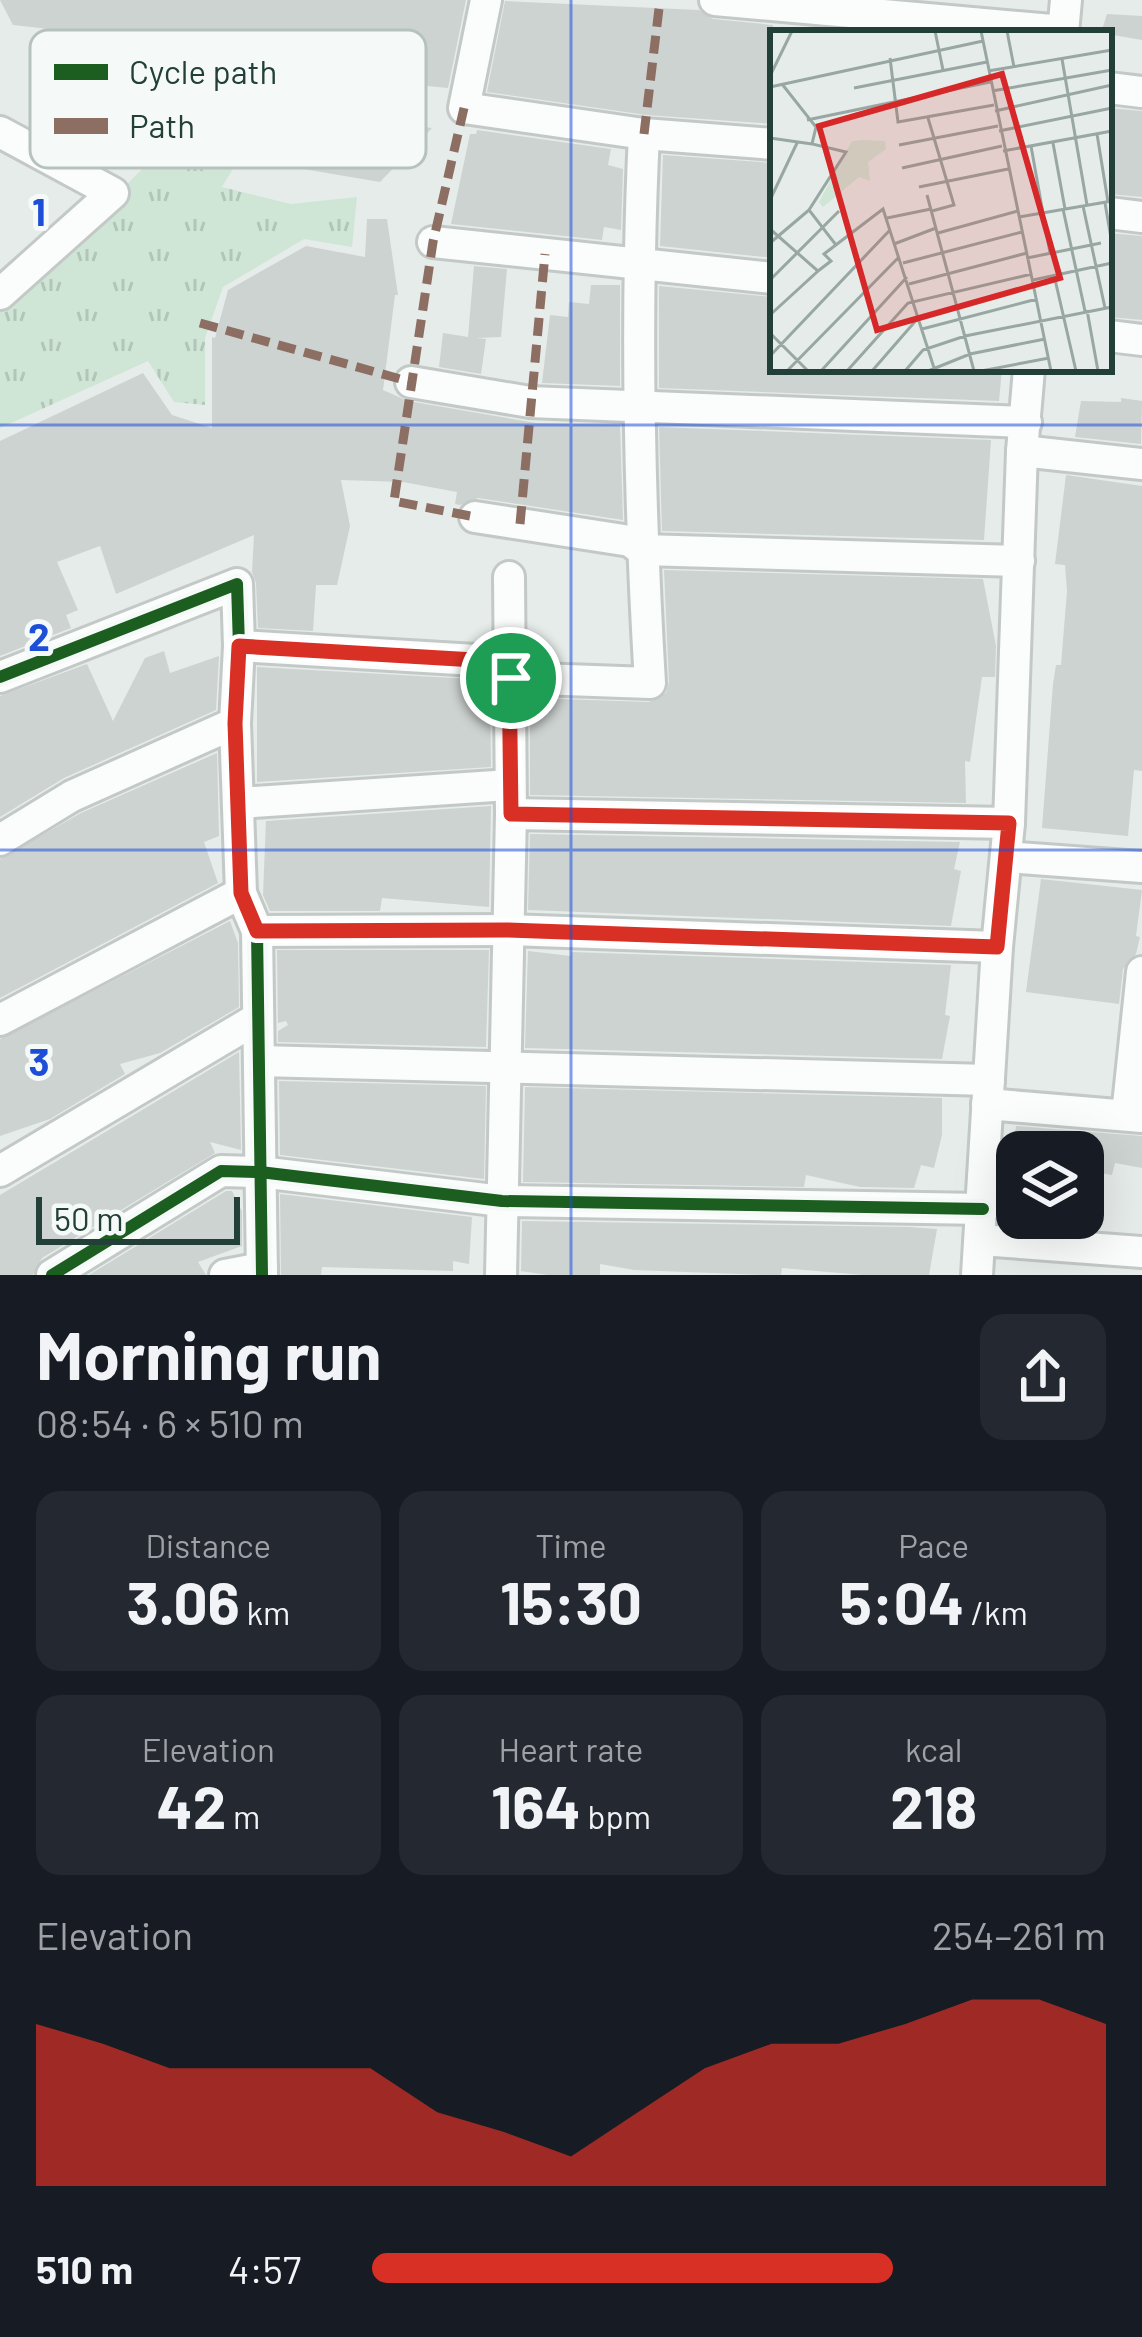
<!DOCTYPE html>
<html lang="en">
<head>
<meta charset="utf-8">
<style>
	:root { --surface:#171b24; --page:#242831; --text:#f1f3f6; --muted:#9ea1a6; --accent:#d93025 }
	body { margin:0; font-family:Barlow,sans-serif; background:var(--page); color:var(--text); height:100vh; display:flex; flex-direction:column; font-size:45px; white-space:nowrap }
	* { box-sizing:border-box; margin:0 }
	p { font-size:39px; color:var(--muted) }
	.icon { flex:none; width:66px; height:66px; fill:none; stroke:currentColor; stroke-width:2; stroke-linecap:round; stroke-linejoin:round }
	.map { position:relative; height:1275px; overflow:hidden }
	.panel { display:flex; flex-direction:column; background:var(--surface); flex:1 }
	.panel>* { flex:none }
	.fabs { position:absolute; left:996px; top:1131px; display:grid; gap:24px }
	.fabs a { display:grid; place-items:center; width:108px; height:108px; border-radius:24px; background:var(--surface); box-shadow:0 12px 48px #0002; font-size:60px }
	.scale { position:absolute; left:36px; bottom:30px; width:204px; box-sizing:border-box; padding-left:12px; border:6px solid #234038; border-top:0; font-size:33px; line-height:42px; white-space:nowrap; color:#234038; -webkit-text-stroke:9px #f5faf8; paint-order:stroke }
	.pin { position:absolute; display:grid; place-items:center; width:102px; height:102px; color:#fff; margin:-51px; border:6px solid #fff; border-radius:50%; box-shadow:0 3px 12px #0007 }
	.round { display:grid; place-items:center; flex:none; width:126px; height:126px; border-radius:24px; background:var(--page) }
	.overview { display:flex; align-items:center; justify-content:space-between; height:204px; padding:0 36px }
	h1 { font-size:66px; font-weight:700; line-height:90px }
	.metrics { display:grid; grid-template-columns:repeat(3,1fr); gap:18px; height:204px; padding:12px 36px }
	.metrics div { display:grid; align-content:center; border-radius:24px; background:var(--page); text-align:center }
	.metrics b { font-size:60px; font-weight:700 }
	.metrics small { font-size:33px; font-weight:400 }
	.metrics p { font-size:33px }
	.chart { height:336px; padding:24px 36px }
	.chart p { display:flex; justify-content:space-between }
	.chart svg { width:100%; height:216px; margin-top:12px; fill:var(--accent); opacity:.7 }
	ul { padding:0 36px; list-style:none; font-size:39px }
	li { display:grid; grid-template-columns:192px 144px 1fr; align-items:center; height:90px }
	li i { height:30px; border-radius:15px; background:var(--accent) }
	.map>svg:first-child { display:block }
	.grass { fill:url(#grass-tufts) }
	.building { fill:#cdd3d1 }
	.lines { fill:none; stroke-linecap:round; stroke-linejoin:round }
	.street-casing { stroke:#c3c9c6; stroke-width:36 }
	.street { stroke:#fbfcfc; stroke-width:30 }
	.quiet { stroke:#8d6e63; stroke-width:9; stroke-dasharray:18 9; stroke-linecap:butt }
	.cycleway-casing { stroke:#f5faf8; stroke-width:20 }
	.cycleway { stroke:#1b5e20; stroke-width:12 }
	.route-casing { stroke:#fff; stroke-width:24 }
	.route { stroke:#d93025; stroke-width:15 }
	.grid { fill:none; stroke:#1d4ed8; stroke-width:3; stroke-opacity:0.55 }
	.inset-road { fill:none; stroke:#98a7a2; stroke-width:3 }
	.view { fill:#d62828; fill-opacity:0.15; stroke:#d62828; stroke-width:6 }
	.inset-edge { fill:none; stroke:#234038; stroke-width:6 }
	.key { fill:#f5faf8; stroke:#b6c2be; stroke-width:3 }
	.key-label { font-size:33px; fill:#234038 }
	.grid-label { font-size:39px; text-anchor:middle; font-weight:bold; fill:#1d4ed8; stroke:#f5faf8; stroke-width:10; stroke-linejoin:round; paint-order:stroke }
</style>
</head>
<body>
<div class="map">
<svg width="1142" height="1275" viewBox="0 0 1142 1275">
	<defs>
		<pattern id="grass-tufts" width="24" height="20" patternUnits="userSpaceOnUse" patternTransform="scale(3)"><rect width="24" height="20" fill="#cfe5d6"/><path d="M3 7l-1-3M5 7V3M7 7l1-3M15 17l-1-3M17 17v-4M19 17l1-3" fill="none" stroke="#b1c6b8"/></pattern>
	</defs>
	<rect width="100%" height="100%" fill="#e6ece9"/>
	<path class="grass" d="M 167,144 L 239,159 L 222,187 L 291,204 L 357,197 L 352,247 L 304,239 L 223,287 L 205,338 L 205,405 L 174,402 L 148,361 L 0,428 L 0,312 Z"/>
	<g class="building">
		<path d="M 0,0 L 466,0 L 448,88 L 273,71 L 269,105 L 432,128 L 380,182 L 274,164 L 279,157 L 183,137 L 189,109 L 214,114 L 222,68 L 196,67 L 200,46 L 13,25 Z"/>
		<path d="M 505,1 L 699,10 L 713,19 L 773,25 L 773,124 L 646,115 L 487,92 Z"/>
		<path d="M 1107,14 L 1142,16 L 1142,40 L 1101,33 Z"/>
		<path d="M 1109,108 L 1142,111 L 1142,197 L 1109,194 Z"/>
		<path d="M 477,130 L 611,149 L 608,165 L 623,169 L 621,230 L 604,227 L 602,240 L 451,224 L 470,134 L 476,134 Z"/>
		<path d="M 663,155 L 773,163 L 773,258 L 660,246 Z"/>
		<path d="M 367,219 L 387,219 L 398,295 L 395,295 L 383,390 L 408,401 L 536,423 L 620,425 L 623,520 L 478,498 L 460,505 L 455,504 L 457,492 L 403,482 L 341,480 L 350,526 L 337,585 L 316,585 L 313,631 L 258,628 L 256,583 L 252,572 L 254,535 L 116,594 L 100,546 L 57,562 L 78,610 L 66,615 L 71,628 L 0,656 L 0,441 L 143,373 L 172,415 L 212,428 L 212,337 L 215,338 L 228,290 L 306,246 L 365,257 Z"/>
		<path d="M 1109,233 L 1142,236 L 1142,320 L 1109,317 Z"/>
		<path d="M 474,266 L 507,269 L 501,337 L 476,338 L 486,339 L 481,374 L 439,367 L 443,333 L 468,337 Z"/>
		<path d="M 591,285 L 620,285 L 620,386 L 542,383 L 550,315 L 568,317 L 569,302 L 589,304 Z"/>
		<path d="M 659,286 L 773,297 L 773,369 L 1002,369 L 999,401 L 659,388 Z"/>
		<path d="M 1121,398 L 1142,401 L 1141,444 L 1075,437 L 1081,401 L 1121,402 Z"/>
		<path d="M 659,427 L 991,440 L 984,540 L 662,531 Z"/>
		<path d="M 1066,475 L 1142,486 L 1142,771 L 1134,770 L 1128,836 L 1042,828 L 1053,684 L 1056,665 L 1061,665 L 1067,591 L 1065,565 L 1055,564 Z"/>
		<path d="M 664,570 L 983,579 L 996,646 L 995,677 L 982,677 L 970,762 L 965,761 L 966,803 L 530,795 L 530,698 L 649,702 L 666,693 L 669,682 Z"/>
		<path d="M 164,651 L 170,673 L 219,656 L 216,710 L 64,778 L 0,817 L 0,696 L 87,664 L 113,721 L 145,658 Z"/>
		<path d="M 257,667 L 490,680 L 491,767 L 257,782 Z"/>
		<path d="M 217,753 L 219,836 L 204,842 L 218,883 L 0,998 L 0,859 L 81,813 Z"/>
		<path d="M 491,806 L 489,907 L 382,898 L 380,911 L 270,911 L 263,895 L 266,821 Z"/>
		<path d="M 530,834 L 960,842 L 954,869 L 961,871 L 951,926 L 528,910 Z"/>
		<path d="M 1041,879 L 1142,890 L 1136,936 L 1140,937 L 1136,954 L 1123,969 L 1119,1004 L 1026,992 Z"/>
		<path d="M 230,921 L 238,943 L 239,1007 L 160,1053 L 120,1064 L 125,1074 L 50,1119 L 0,1136 L 0,1039 Z"/>
		<path d="M 277,950 L 489,950 L 486,1047 L 278,1042 L 278,1031 L 288,1025 L 286,1021 L 278,1023 Z"/>
		<path d="M 528,951 L 571,956 L 571,952 L 951,965 L 945,1015 L 950,1016 L 942,1059 L 525,1048 Z"/>
		<path d="M 239,1052 L 241,1150 L 210,1142 L 215,1153 L 42,1258 L 33,1275 L 0,1275 L 0,1195 Z"/>
		<path d="M 279,1081 L 486,1086 L 484,1179 L 280,1155 Z"/>
		<path d="M 525,1087 L 942,1098 L 942,1135 L 934,1168 L 921,1165 L 914,1188 L 860,1187 L 806,1175 L 804,1187 L 523,1182 Z"/>
		<path d="M 1016,1126 L 1142,1136 L 1142,1168 L 1115,1163 L 1112,1175 L 1083,1170 L 1083,1152 L 1013,1152 Z"/>
		<path d="M 226,1191 L 232,1191 L 242,1211 L 242,1246 L 198,1262 L 206,1275 L 89,1275 Z"/>
		<path d="M 280,1194 L 472,1217 L 469,1264 L 453,1261 L 453,1271 L 322,1267 L 321,1275 L 281,1275 Z"/>
		<path d="M 522,1221 L 909,1227 L 937,1229 L 929,1275 L 863,1275 L 782,1268 L 781,1275 L 764,1275 L 634,1270 L 600,1264 L 600,1275 L 548,1275 L 521,1271 Z"/>
	</g>
	<g class="lines">
		<g class="street-casing">
			<g id="street">
				<path d="M 486,0 L 464,108 L 644,134 L 773,144"/>
				<path d="M 715,0 L 1063,31"/>
				<path d="M 1063,33 L 1066,0"/>
				<path d="M 1109,88 L 1142,92"/>
				<path d="M 0,132 L 113,193 L 0,294"/>
				<path d="M 1109,213 L 1142,217"/>
				<path d="M 433,242 L 773,278"/>
				<path d="M 1109,336 L 1142,340"/>
				<path d="M 411,382 L 530,402 L 1026,422"/>
				<path d="M 1022,451 L 1142,464"/>
				<path d="M 475,517 L 630,541 L 642,550 L 1019,561"/>
				<path d="M 239,646 L 509,662"/>
				<path d="M 0,677 L 237,584 L 239,646 L 235,723 L 241,893 L 257,931 L 262,1275"/>
				<path d="M 510,678 L 650,683 C 639,499 635,317 644,134"/>
				<path d="M 239,803 L 510,785"/>
				<path d="M 511,814 L 1009,823"/>
				<path d="M 0,840 L 72,796 L 235,723"/>
				<path d="M 1006,857 L 1142,867"/>
				<path d="M 257,931 L 508,930 L 997,947"/>
				<path d="M 0,1020 L 241,893"/>
				<path d="M 259,1061 L 989,1080"/>
				<path d="M 987,1104 L 1142,1117"/>
				<path d="M 1127,1115 L 1142,972"/>
				<path d="M 0,1171 L 258,1018"/>
				<path d="M 980,1240 L 1142,1252"/>
				<path d="M 52,1275 L 221,1171 L 260,1172 L 502,1201 L 983,1209"/>
				<path d="M 225,1275 L 262,1268"/>
				<path d="M 501,1275 L 511,814 L 509,577"/>
				<path d="M 977,1275 L 997,947 L 1009,823 L 1022,451 L 1029,369"/>
			</g>
		</g>
		<use href="#street" class="street"/>
		<g class="quiet">
			<path d="M 464,108 L 433,242 L 394,501 L 475,517"/>
			<path d="M 644,134 L 660,0"/>
			<path d="M 200,323 L 411,382"/>
			<path d="M 520,524 L 545,254"/>
		</g>
		<g class="cycleway-casing">
			<g id="cycleway">
				<path d="M 0,677 L 237,584 L 239,646 L 235,723 L 241,893 L 257,931 L 262,1275"/>
				<path d="M 52,1275 L 221,1171 L 260,1172 L 502,1201 L 983,1209"/>
			</g>
		</g>
		<use href="#cycleway" class="cycleway"/>
	</g>
	<g class="lines">
		<g class="route-casing">
			<path id="route" d="M 239,646 L 509,662 L 511,814 L 1009,823 L 997,947 L 508,930 L 257,931 L 241,893 L 235,723 Z"/>
		</g>
		<use href="#route" class="route"/>
	</g>
	<path class="grid" d="M 571,0 L 571,1275M 0,425 L 1142,425M 0,850 L 1142,850"/>
	<g transform="translate(770 30)">
		<rect width="342" height="342" fill="#e6ece9"/>
		<path d="M 94,110 L 115,111 L 116,119 L 98,132 L 100,151 L 89,147 L 53,177 L 49,172 L 82,111 Z" fill="#cfe5d6"/>
		<path class="inset-road" d="M 165,1 L 173,40M 211,1 L 281,341M 237,1 L 244,37M 120,28 L 128,92 L 224,75M 292,29 L 317,175M 218,41 L 342,20M 0,46 L 22,1M 12,54 L 46,97 L 42,114 L 76,122 L 39,180 L 66,215M 0,57 L 213,11M 84,58 L 217,32M 222,61 L 342,40M 225,81 L 342,55M 158,88 L 184,175 L 162,181M 37,90 L 220,52M 229,101 L 342,78M 327,104 L 338,172M 0,108 L 42,114M 283,113 L 295,179M 129,115 L 228,96M 261,116 L 280,223M 233,121 L 342,101M 132,138 L 232,116M 149,157 L 238,139M 157,165 L 204,341M 0,170 L 27,113M 335,173 L 342,214M 313,176 L 335,278M 293,179 L 315,281M 249,187 L 342,171M 117,188 L 161,179M 0,199 L 48,241 L 0,285M 168,203 L 248,181M 0,213 L 39,180M 124,214 L 166,198M 257,228 L 331,213M 133,233 L 252,202M 48,241 L 61,231 L 54,224 L 113,179 L 165,341M 284,245 L 306,341M 0,250 L 69,181M 263,250 L 342,233M 139,254 L 257,223M 317,280 L 328,341M 152,299 L 267,269M 0,303 L 38,341M 0,326 L 119,201M 17,341 L 128,228M 51,341 L 137,247M 77,341 L 138,273 L 262,244M 102,341 L 149,287M 135,341 L 153,320 L 195,306 L 342,277M 158,341 L 200,324 L 275,309M 211,341 L 279,328"/>
		<path class="view" d="M 232,44 L 290,248 L 107,300 L 49,96 Z"/>
		<rect width="342" height="342" class="inset-edge"/>
	</g>
	<rect x="30" y="30" width="396" height="138" rx="18" class="key"/>
	<rect x="54" y="64" width="54" height="16" fill="#1b5e20"/>
	<rect x="54" y="118" width="54" height="16" fill="#8d6e63"/>
	<g class="key-label">
		<text x="129" y="84">Cycle path</text>
		<text x="129" y="138">Path</text>
	</g>
	<g class="grid-label">
		<text x="39" y="226">1</text>
		<text x="39" y="651">2</text>
		<text x="39" y="1076">3</text>
	</g>
</svg>
<div class="fabs">
<a><svg class="icon" aria-label="layers" viewBox="0 0 24 24"><path d="M12 4l9 5-9 5-9-5zM3 14l9 5 9-5"/></svg></a>
</div>
<div class="scale">50 m</div>
<div class="pin" style="left:511px;top:678px;background:#1e9e55"><svg class="icon" aria-label="arrive" viewBox="0 0 24 24"><path d="M6 21V4h12l-3 4 3 4H6"/></svg></div>
</div>
<section class="panel">
<div class="overview"><div><h1>Morning run</h1><p>08:54 · 6 × 510 m</p></div><a class="round"><svg class="icon" aria-label="share" viewBox="0 0 24 24"><path d="M12 15V3M7 8l5-5 5 5M5 13v7h14v-7"/></svg></a></div>
<div class="metrics">
<div><p>Distance</p><b>3.06<small> km</small></b></div>
<div><p>Time</p><b>15:30</b></div>
<div><p>Pace</p><b>5:04<small> /km</small></b></div>
</div>
<div class="metrics">
<div><p>Elevation</p><b>42<small> m</small></b></div>
<div><p>Heart rate</p><b>164<small> bpm</small></b></div>
<div><p>kcal</p><b>218</b></div>
</div>
<div class="chart"><p><span>Elevation</span>254–261 m</p>
<svg viewBox="0 0 160 44" preserveAspectRatio="none"><path d="M0 44V11L10 15L20 20L30 20L40 20L50 20L60 29L70 33L80 38L90 29L100 20L110 15L120 15L130 11L140 6L150 6L160 11V44z"/></svg>
</div>
<ul>
<li><b>510 m</b>4:57<i style="width:71%"></i></li>
</ul>
</section>
</body>
</html>
